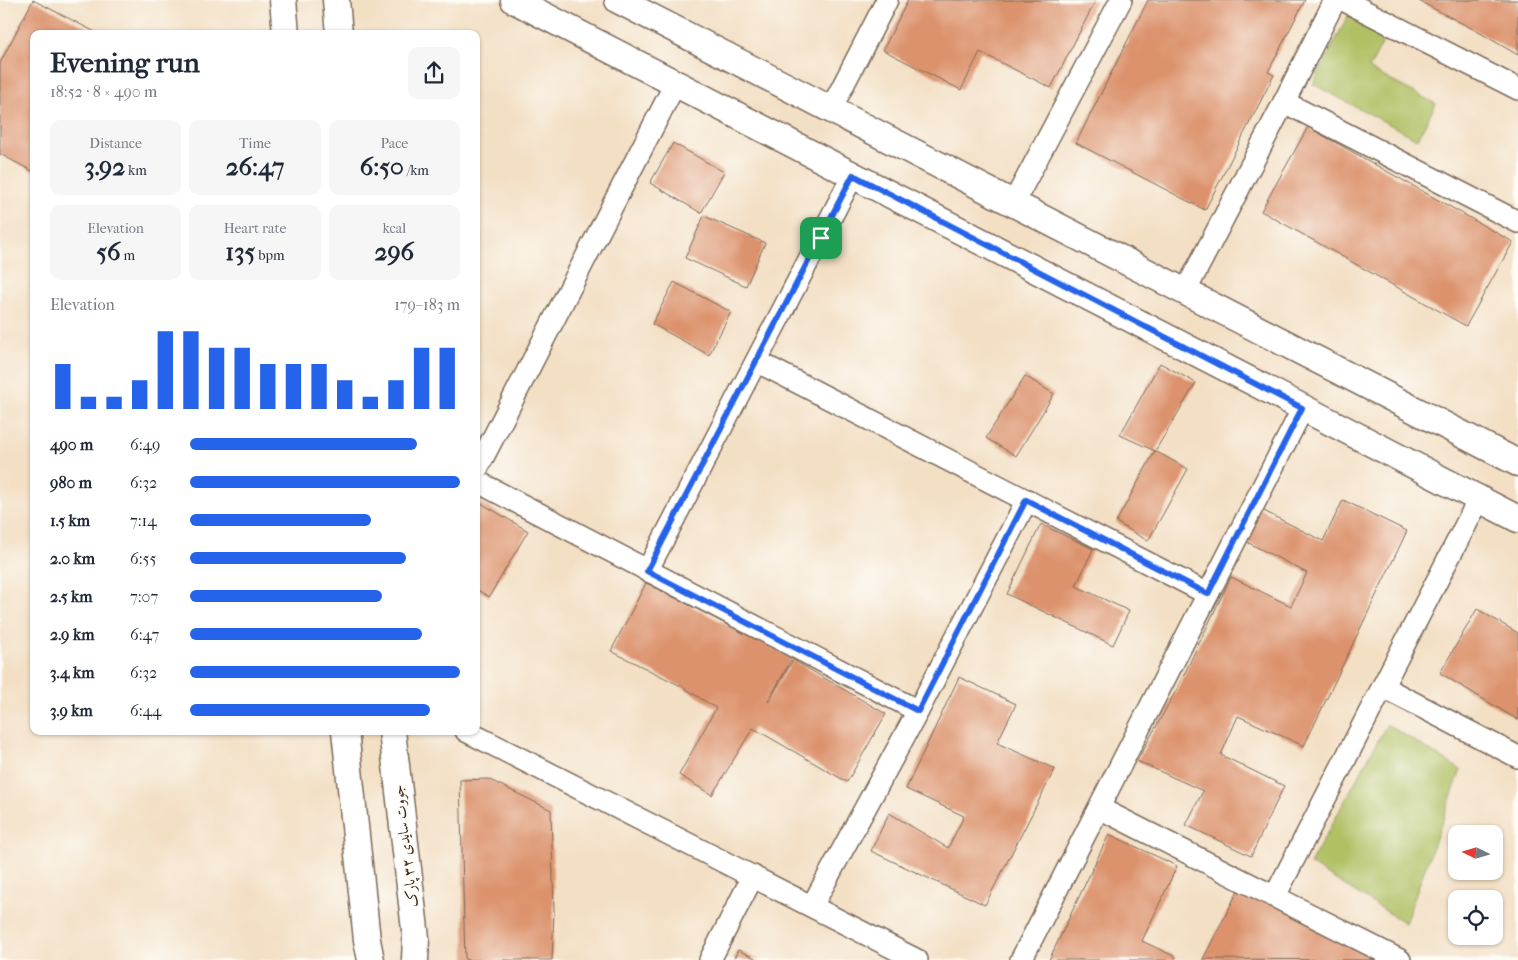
<!DOCTYPE html>
<html lang="en">
<head>
<meta charset="utf-8">
<style>
	:root { --surface:#fff; --page:#f6f6f7; --text:#1f2937; --muted:#747a83; --accent:#2563eb }
	body { margin:0; font-family:"IM FELL French Canon",Amiri,serif; background:var(--page); color:var(--text); height:100vh; display:flex; flex-direction:column; font-size:19px; white-space:nowrap }
	* { box-sizing:border-box; margin:0 }
	p { font-size:16px; color:var(--muted) }
	.icon { flex:none; width:28px; height:28px; fill:none; stroke:currentColor; stroke-width:2; stroke-linecap:round; stroke-linejoin:round }
	.map { position:relative; flex:1; overflow:hidden }
	.sheet { position:absolute; left:30px; top:30px; width:450px; height:705px; display:flex; flex-direction:column; background:var(--surface); border-radius:10px; box-shadow:0 1px 4px #0004 }
	.sheet>* { flex:none }
	.needle { width:32px; rotate:275deg }
	.tools { position:absolute; left:1448px; top:825px; display:grid; gap:10px }
	.tools a { display:grid; place-items:center; width:55px; height:55px; border-radius:10px; background:var(--surface); box-shadow:0 1px 4px #0004; font-size:25px }
	.pin { position:absolute; display:grid; place-items:center; width:42px; height:42px; color:#fff; margin:-21px; border-radius:10px; box-shadow:0 2px 8px #0006 }
	.round { display:grid; place-items:center; flex:none; width:52px; height:52px; border-radius:10px; background:var(--page) }
	.summary { display:flex; align-items:center; justify-content:space-between; height:85px; padding:0 20px }
	h1 { font-size:28px; font-weight:700; line-height:38px }
	.figures { display:grid; grid-template-columns:repeat(3,1fr); gap:8px; height:85px; padding:5px 20px }
	.figures div { display:grid; align-content:center; border-radius:10px; background:var(--page); text-align:center }
	.figures b { font-size:25px; font-weight:700 }
	.figures small { font-size:14px; font-weight:400 }
	.figures p { font-size:14px }
	.chart { height:140px; padding:10px 20px }
	.chart p { display:flex; justify-content:space-between }
	.chart svg { width:100%; height:90px; margin-top:5px; stroke:var(--accent); stroke-width:6 }
	ul { padding:0 20px; list-style:none; font-size:16px }
	li { display:grid; grid-template-columns:80px 60px 1fr; align-items:center; height:38px }
	li i { height:12px; border-radius:6px; background:var(--accent) }
	.map>svg:first-child { display:block }
	.green { fill:#b0c063; stroke:#767540 }
	.building { fill:#dc926c }
	.lines { fill:none; stroke-linecap:round; stroke-linejoin:round }
	.minor-casing { stroke:#7b6958; stroke-width:24 }
	.tertiary-casing { stroke:#7b6958; stroke-width:29 }
	.minor { stroke:#fff; stroke-width:21 }
	.tertiary { stroke:#fff; stroke-width:26 }
	.route-casing { stroke:#fff; stroke-width:10 }
	.route { stroke:#2563eb; stroke-width:6 }
	.labels { text-anchor:middle; stroke-width:5; stroke-linejoin:round; paint-order:stroke }
	.street-label { font-size:15px; fill:#3b2a1e; stroke:#fdfcf7 }
</style>
</head>
<body>
<div class="map">
<svg width="1518" height="960" viewBox="0 0 1518 960">
	<rect width="100%" height="100%" fill="#fdfcf7"/>
	<filter id="ink" filterUnits="userSpaceOnUse"><feTurbulence type="fractalNoise" baseFrequency=".02" numOctaves="2"/><feDisplacementMap in="SourceGraphic" scale="10" xChannelSelector="R" yChannelSelector="G"/><feConvolveMatrix kernelMatrix="1 2 1 2 8 2 1 2 1" color-interpolation-filters="sRGB"/></filter>
	<filter id="wash" filterUnits="userSpaceOnUse"><feTurbulence type="fractalNoise" baseFrequency=".0096" numOctaves="4" result="noise"/><feDisplacementMap in="SourceGraphic" scale="20" xChannelSelector="R" yChannelSelector="G"/><feGaussianBlur stdDeviation="1.12" result="paint"/><feColorMatrix in="noise" values="0 0 0 0 0 0 0 0 0 0 0 0 0 0 0 0 0 1.4 0 .05"/><feComposite in="paint" operator="in"/></filter>
	<g filter="url(#wash)">
		<rect width="100%" height="100%" fill="#f3dfc4"/>
		<g class="green">
			<path d="M 1352,8 L 1390,28 L 1369,69 L 1436,104 L 1417,139 L 1313,84 Z"/>
			<path d="M 1387,724 L 1461,770 L 1405,923 L 1310,864 Z"/>
		</g>
		<g id="blocks">
			<g class="building">
				<path d="M 33,0 L 99,34 L 34,34 L 34,172 L 0,154 L 0,63 Z"/>
				<path d="M 908,0 L 1096,0 L 1051,88 L 980,52 L 961,90 L 883,50 Z"/>
				<path d="M 1148,0 L 1305,0 L 1268,72 L 1274,75 L 1205,210 L 1076,143 Z"/>
				<path d="M 1417,0 L 1518,0 L 1518,55 L 1475,30 Z"/>
				<path d="M 1308,127 L 1513,242 L 1466,326 L 1261,211 Z"/>
				<path d="M 673,143 L 724,172 L 701,213 L 650,183 Z"/>
				<path d="M 704,216 L 765,243 L 746,286 L 685,258 Z"/>
				<path d="M 674,282 L 731,312 L 709,355 L 652,324 Z"/>
				<path d="M 1160,363 L 1196,383 L 1155,451 L 1188,469 L 1148,541 L 1116,522 L 1155,451 L 1120,435 Z"/>
				<path d="M 1025,376 L 1054,394 L 1016,456 L 986,438 Z"/>
				<path d="M 476,500 L 528,531 L 489,597 L 476,589 Z"/>
				<path d="M 1343,500 L 1407,531 L 1304,746 L 1238,716 L 1221,755 L 1284,786 L 1251,856 L 1186,825 L 1203,791 L 1137,761 L 1178,687 L 1231,577 L 1291,606 L 1307,573 L 1241,539 L 1256,507 L 1323,541 Z"/>
				<path d="M 1041,524 L 1093,549 L 1076,586 L 1129,611 L 1113,645 L 1007,594 Z"/>
				<path d="M 646,583 L 792,658 L 768,702 L 793,660 L 886,714 L 847,782 L 753,728 L 712,795 L 679,775 L 716,708 L 681,686 L 611,651 Z"/>
				<path d="M 1477,609 L 1518,633 L 1518,720 L 1440,673 Z"/>
				<path d="M 959,677 L 1016,704 L 997,743 L 1055,769 L 985,905 L 871,851 L 889,813 L 948,848 L 964,816 L 906,789 Z"/>
				<path d="M 488,779 L 551,810 L 554,911 L 552,960 L 465,960 L 460,780 Z"/>
				<path d="M 1109,834 L 1177,866 L 1142,941 L 1176,957 L 1174,960 L 1049,960 Z"/>
				<path d="M 1241,885 L 1378,955 L 1375,960 L 1203,959 Z"/>
				<path d="M 738,950 L 759,960 L 733,960 Z"/>
			</g>
		</g>
	</g>
	<g filter="url(#ink)">
		<use href="#blocks" fill-opacity="0" stroke="#7b6958" stroke-width="1"/>
		<g class="lines">
			<g class="minor-casing">
				<g id="minor">
					<path d="M 1343,0 L 1518,89"/>
					<path d="M 1284,102 L 1518,222"/>
					<path d="M 831,109 L 887,0"/>
					<path d="M 1013,204 L 1121,0"/>
					<path d="M 1185,292 L 1284,102 L 1335,0"/>
					<path d="M 758,362 L 1208,594"/>
					<path d="M 476,471 L 675,84"/>
					<path d="M 476,481 L 918,711"/>
					<path d="M 647,571 L 853,175"/>
					<path d="M 1383,687 L 1518,757"/>
					<path d="M 466,731 L 917,960"/>
					<path d="M 1099,808 L 1400,960"/>
					<path d="M 1275,896 L 1479,499"/>
					<path d="M 812,906 L 918,711 L 1027,500"/>
					<path d="M 710,960 L 753,876"/>
					<path d="M 1021,960 L 1303,408"/>
				</g>
			</g>
			<g class="tertiary-casing">
				<g id="tertiary">
					<path d="M 283,0 L 286,34"/>
					<path d="M 336,0 L 339,34"/>
					<path d="M 514,0 L 1518,519"/>
					<path d="M 618,0 L 1518,463"/>
					<path d="M 345,731 L 367,940 L 371,960"/>
					<path d="M 392,731 L 416,938 L 415,960"/>
				</g>
			</g>
			<use href="#minor" class="minor"/>
			<use href="#tertiary" class="tertiary"/>
		</g>
	</g>
	<g class="lines" filter="url(#ink)">
		<g class="route-casing">
			<path id="route" d="M 853,175 L 1302,408 L 1208,594 L 1026,500 L 918,711 L 647,571 Z"/>
		</g>
		<use href="#route" class="route"/>
	</g>
	<g class="labels">
		<g class="street-label">
			<text transform="translate(405 846) rotate(-97)" y="5">جووت سایدی ٣٢ پارک</text>
		</g>
	</g>
</svg>
<div class="tools">
<a><svg class="needle" viewBox="-14 -14 28 28"><path d="M0-13l5 13h-10z" fill="#e53935"/><path d="M0 13l5-13h-10z" fill="#747a83"/></svg></a>
<a><svg class="icon" aria-label="locate" viewBox="0 0 24 24"><circle cx="12" cy="12" r="6"/><path d="M12 2v4M12 18v4M2 12h4M18 12h4"/></svg></a>
</div>
<div class="pin" style="left:821px;top:238px;background:#1e9e55"><svg class="icon" aria-label="arrive" viewBox="0 0 24 24"><path d="M6 21V4h12l-3 4 3 4H6"/></svg></div>
<section class="sheet">
<div class="summary"><div><h1>Evening run</h1><p>18:52 · 8 × 490 m</p></div><a class="round"><svg class="icon" aria-label="share" viewBox="0 0 24 24"><path d="M12 15V3M7 8l5-5 5 5M5 13v7h14v-7"/></svg></a></div>
<div class="figures">
<div><p>Distance</p><b>3.92<small> km</small></b></div>
<div><p>Time</p><b>26:47</b></div>
<div><p>Pace</p><b>6:50<small> /km</small></b></div>
</div>
<div class="figures">
<div><p>Elevation</p><b>56<small> m</small></b></div>
<div><p>Heart rate</p><b>135<small> bpm</small></b></div>
<div><p>kcal</p><b>296</b></div>
</div>
<div class="chart"><p><span>Elevation</span>179–183 m</p>
<svg viewBox="0 0 160 44" preserveAspectRatio="none"><path d="M5 44V22M15 44V38M25 44V38M35 44V30M45 44V6M55 44V6M65 44V14M75 44V14M85 44V22M95 44V22M105 44V22M115 44V30M125 44V38M135 44V30M145 44V14M155 44V14"/></svg>
</div>
<ul>
<li><b>490 m</b>6:49<i style="width:84%"></i></li>
<li><b>980 m</b>6:32<i style="width:100%"></i></li>
<li><b>1.5 km</b>7:14<i style="width:67%"></i></li>
<li><b>2.0 km</b>6:55<i style="width:80%"></i></li>
<li><b>2.5 km</b>7:07<i style="width:71%"></i></li>
<li><b>2.9 km</b>6:47<i style="width:86%"></i></li>
<li><b>3.4 km</b>6:32<i style="width:100%"></i></li>
<li><b>3.9 km</b>6:44<i style="width:89%"></i></li>
</ul>
</section>
</div>
</body>
</html>
